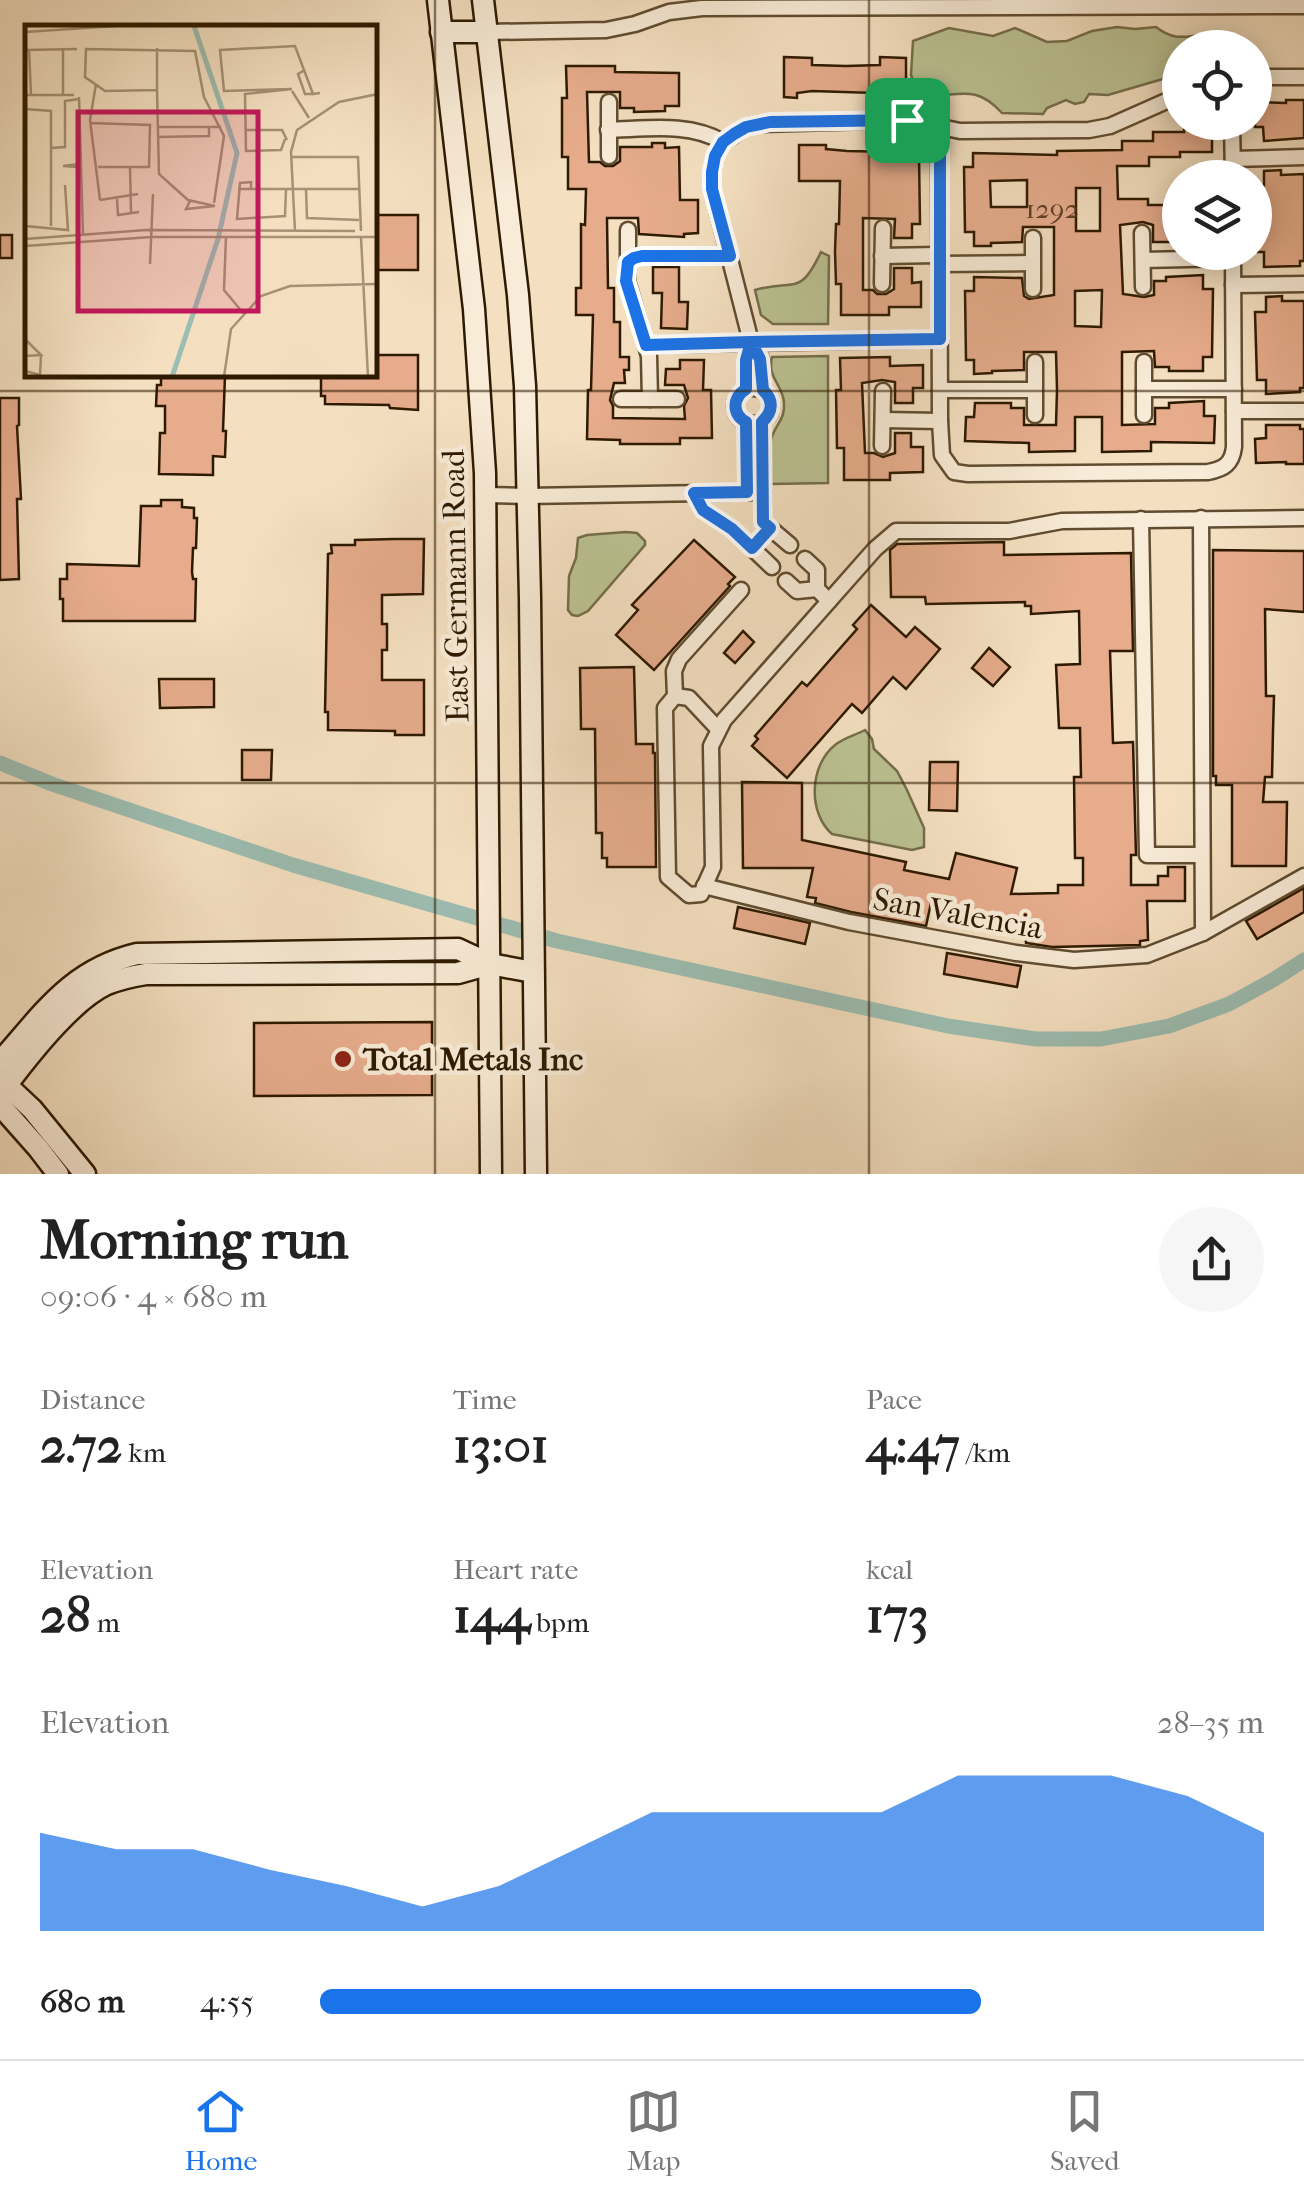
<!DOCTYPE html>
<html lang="en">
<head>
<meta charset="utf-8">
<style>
	:root { --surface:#fff; --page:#f6f6f6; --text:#222; --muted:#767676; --line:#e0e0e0; --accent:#1a73e8 }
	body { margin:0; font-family:"IM FELL French Canon",serif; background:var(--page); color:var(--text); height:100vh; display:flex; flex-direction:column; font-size:38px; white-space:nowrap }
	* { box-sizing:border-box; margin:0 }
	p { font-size:32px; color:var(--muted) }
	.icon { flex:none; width:55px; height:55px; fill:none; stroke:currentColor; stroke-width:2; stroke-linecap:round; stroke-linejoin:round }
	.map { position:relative; height:1174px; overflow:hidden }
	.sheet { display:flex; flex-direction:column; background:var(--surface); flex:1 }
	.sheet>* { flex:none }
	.controls { position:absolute; left:1162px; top:30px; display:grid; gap:20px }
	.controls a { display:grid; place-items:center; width:110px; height:110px; border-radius:50%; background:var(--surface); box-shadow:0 5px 25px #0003; font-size:50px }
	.pin { position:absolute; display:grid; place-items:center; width:85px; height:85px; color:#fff; margin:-42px; border-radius:20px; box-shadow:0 5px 15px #0006 }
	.round { display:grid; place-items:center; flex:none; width:105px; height:105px; border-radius:52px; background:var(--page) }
	.overview { display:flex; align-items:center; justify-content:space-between; height:170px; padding:0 40px }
	h1 { font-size:55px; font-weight:700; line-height:75px }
	.metrics { display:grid; grid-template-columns:repeat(3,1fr); gap:15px; height:170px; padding:10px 40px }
	.metrics div { display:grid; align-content:center }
	.metrics b { font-size:50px; font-weight:700 }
	.metrics small { font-size:28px; font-weight:400 }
	.metrics p { font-size:28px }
	.chart { height:280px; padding:20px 40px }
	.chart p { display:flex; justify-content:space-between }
	.chart svg { width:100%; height:180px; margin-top:10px; fill:var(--accent); opacity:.7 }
	ul { padding:0 40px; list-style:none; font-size:32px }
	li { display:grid; grid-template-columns:160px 120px 1fr; align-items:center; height:75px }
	li i { height:25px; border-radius:12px; background:var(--accent) }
	.dock { display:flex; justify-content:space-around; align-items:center; height:140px; border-top:2px solid var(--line); background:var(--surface); font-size:28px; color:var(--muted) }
	.dock a { display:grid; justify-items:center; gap:5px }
	.dock .current { color:var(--accent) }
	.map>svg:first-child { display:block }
	.green { fill:#bbc293; stroke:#746e4a; stroke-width:2.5 }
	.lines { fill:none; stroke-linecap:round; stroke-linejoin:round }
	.canal { stroke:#9cbdb1; stroke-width:15 }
	.building { fill:#e6ac8c; stroke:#2e1a00; stroke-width:2.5; fill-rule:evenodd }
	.street-casing { stroke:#604c30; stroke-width:19 }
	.secondary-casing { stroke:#2e1a00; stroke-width:25 }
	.street { stroke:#f8ebd7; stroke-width:14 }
	.secondary { stroke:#f8ebd7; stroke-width:20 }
	.route-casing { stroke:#fff; stroke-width:20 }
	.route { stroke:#1a73e8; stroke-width:12 }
	.grid { fill:none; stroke:#2e1a00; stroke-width:2.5; stroke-opacity:0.55 }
	.poi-dot { fill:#8f2418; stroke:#f8ebd7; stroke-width:4 }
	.labels { text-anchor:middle; stroke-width:9; stroke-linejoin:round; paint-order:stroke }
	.number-label { font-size:28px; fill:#5c3e23 }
	.street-label { font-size:32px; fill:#2e1a00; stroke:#f8ebd7 }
	.poi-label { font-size:32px; font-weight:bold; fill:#2e1a00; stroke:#f8ebd7; text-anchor:start }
	.inset-river { fill:none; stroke:#9cbdb1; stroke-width:5 }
	.inset-road { fill:none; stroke:#a59174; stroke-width:2.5 }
	.view { fill:#c2185b; fill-opacity:0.15; stroke:#c2185b; stroke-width:5 }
	.inset-edge { fill:none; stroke:#2e1a00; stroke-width:5 }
</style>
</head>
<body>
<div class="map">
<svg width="1304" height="1174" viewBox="0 0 1304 1174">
	<rect width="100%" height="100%" fill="#f4e0c1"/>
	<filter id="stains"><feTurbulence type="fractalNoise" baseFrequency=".002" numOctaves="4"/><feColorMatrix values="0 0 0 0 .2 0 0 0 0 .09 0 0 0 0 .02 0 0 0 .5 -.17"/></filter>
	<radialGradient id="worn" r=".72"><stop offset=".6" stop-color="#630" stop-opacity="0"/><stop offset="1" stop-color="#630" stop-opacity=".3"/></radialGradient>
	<g class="green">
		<path d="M 1117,27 L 1135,29 L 1156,27 C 1185,50 1198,23 1228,43 L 1229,47 L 1180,48 L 1180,74 L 1108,95 L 1089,94 L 1084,102 L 1075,104 L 1066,100 L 1047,108 L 1043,114 L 1002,113 C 972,80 955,100 918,95 L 911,75 L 913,41 L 949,28 L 993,36 L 1015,28 L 1047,42 L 1067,41 L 1092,31 Z"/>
		<path d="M 821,252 L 829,256 L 828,324 L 773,324 L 761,315 L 755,290 C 796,278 799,298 821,252 Z"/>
		<path d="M 828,356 L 828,483 L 771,484 C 771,469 767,446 773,434 C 778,422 785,418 784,403 C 783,384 767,379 772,357 Z"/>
		<path d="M 626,532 L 637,533 L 645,541 L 645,545 L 588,611 L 578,616 L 572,615 L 568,610 L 569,576 L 576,558 L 578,538 L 587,535 Z"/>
		<path d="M 865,730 L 872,739 L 874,749 L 897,771 L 907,790 L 924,828 L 924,847 L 912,850 L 832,834 C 808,813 809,766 835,745 C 843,738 856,735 865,730 Z"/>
	</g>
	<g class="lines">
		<path class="canal" d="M 0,763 L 52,784 L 293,865 L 557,941 L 948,1026 L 1036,1039 L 1101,1039 L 1169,1026 L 1229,1004 L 1273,980 L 1304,960"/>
	</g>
	<g class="building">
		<path d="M 784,57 L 812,58 L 812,65 L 846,66 L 880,65 L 880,57 L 906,58 L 906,94 L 812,91 L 797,93 L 797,98 L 784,97 Z"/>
		<path d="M 566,66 L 615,66 L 615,72 L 679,73 L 679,106 L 665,106 L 665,111 L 634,112 L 634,108 L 620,108 L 620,92 L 587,92 L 589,162 L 600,162 L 605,166 L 613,166 L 620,161 L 620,147 L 652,147 L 652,143 L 665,143 L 665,148 L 679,147 L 680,200 L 698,200 L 698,233 L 684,234 L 684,237 L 639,234 L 638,218 L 607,218 L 608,288 L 614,288 L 614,322 L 620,322 L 620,357 L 629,357 L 629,370 L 624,370 L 625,383 L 614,383 L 610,400 L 613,406 L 613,418 L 685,419 L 684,406 L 688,398 L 684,385 L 665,385 L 666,369 L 680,369 L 680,360 L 704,360 L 703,390 L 711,390 L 712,438 L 680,438 L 680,444 L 620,444 L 620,440 L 587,439 L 588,390 L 591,390 L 593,315 L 576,315 L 576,288 L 581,288 L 581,224 L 585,225 L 586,189 L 568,189 L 568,157 L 562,157 L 562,98 L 567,98 Z"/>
		<path d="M 1286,100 L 1304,100 L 1304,138 L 1264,141 L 1263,127 L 1255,127 L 1255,102 L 1286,103 Z"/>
		<path d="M 1184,122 L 1212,122 L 1212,152 L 1180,152 L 1180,157 L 1149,157 L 1149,166 L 1117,166 L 1118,199 L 1148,199 L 1148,205 L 1180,205 L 1180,242 L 1153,242 L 1153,225 L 1143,222 L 1120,225 L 1123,294 L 1144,297 L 1154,295 L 1154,281 L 1166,281 L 1166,277 L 1203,275 L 1203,289 L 1213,289 L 1212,357 L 1203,357 L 1203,371 L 1169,371 L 1169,367 L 1155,367 L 1154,351 L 1122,352 L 1122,425 L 1155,424 L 1155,408 L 1169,408 L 1169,403 L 1204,401 L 1204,416 L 1215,416 L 1214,443 L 1151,442 L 1151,451 L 1102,452 L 1102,417 L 1075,417 L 1075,451 L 1029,452 L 1029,443 L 965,441 L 966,417 L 974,417 L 975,403 L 1011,403 L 1011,408 L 1024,408 L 1024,425 L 1056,425 L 1057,390 L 1056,352 L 1024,352 L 1024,370 L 992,371 L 992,373 L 974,374 L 974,360 L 966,360 L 965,291 L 974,291 L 974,277 L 1022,278 L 1024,296 L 1029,299 L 1054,295 L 1054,227 L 1023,227 L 1022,242 L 991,243 L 991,246 L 974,246 L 974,232 L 965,232 L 964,167 L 973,167 L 973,153 L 1057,155 L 1057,151 L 1122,150 L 1122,141 L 1153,141 L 1153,132 L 1184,132 ZM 1027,180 L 1027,207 L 991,207 L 990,181 ZM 1076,188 L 1100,188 L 1100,231 L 1076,231 ZM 1102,290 L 1101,327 L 1075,326 L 1075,291 Z"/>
		<path d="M 894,142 L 911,142 L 911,156 L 919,156 L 920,224 L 912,224 L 912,238 L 894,238 L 895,219 L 863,218 L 863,290 L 873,290 L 877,294 L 886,294 L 894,289 L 894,268 L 912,268 L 912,283 L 921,282 L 921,307 L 889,307 L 889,315 L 841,315 L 841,284 L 836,284 L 835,251 L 836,224 L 839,224 L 840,181 L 799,181 L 799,145 L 826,145 L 826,149 L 847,151 L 894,152 Z"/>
		<path d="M 1281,170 L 1281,175 L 1304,174 L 1304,261 L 1300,261 L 1300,266 L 1264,267 L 1264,252 L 1256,252 L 1256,185 L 1264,185 L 1264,171 Z"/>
		<rect x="375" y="215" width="43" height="55"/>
		<rect x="0" y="235" width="12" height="23"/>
		<path d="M 653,267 L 679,267 L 679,302 L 688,302 L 687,329 L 661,328 L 662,293 L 653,293 Z"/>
		<path d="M 1282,296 L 1282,301 L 1304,301 L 1304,388 L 1300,388 L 1300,392 L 1266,394 L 1266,380 L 1257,380 L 1255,312 L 1266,312 L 1266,297 Z"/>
		<path d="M 375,355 L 418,355 L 418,410 L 390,408 L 389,405 L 325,404 L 325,396 L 321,396 L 321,375 L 375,375 Z"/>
		<path d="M 890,357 L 890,366 L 923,365 L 923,388 L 913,388 L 913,403 L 895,403 L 895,382 L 882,380 L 862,383 L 865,453 L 874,453 L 883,457 L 895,453 L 895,433 L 911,433 L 911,447 L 923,447 L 923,472 L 890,473 L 890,480 L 844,480 L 844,448 L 837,448 L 836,390 L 841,390 L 840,358 Z"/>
		<path d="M 161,375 L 225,375 L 223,431 L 226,431 L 225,457 L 213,456 L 213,475 L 159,474 L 160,433 L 165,433 L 165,406 L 156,406 L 157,385 L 161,385 Z"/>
		<path d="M 0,398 L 19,398 L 19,425 L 17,426 L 21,499 L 17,499 L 19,579 L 0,580 Z"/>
		<path d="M 1266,425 L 1300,425 L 1300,429 L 1304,429 L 1304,464 L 1286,464 L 1286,462 L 1256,463 L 1255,439 L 1266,438 Z"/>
		<path d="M 161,500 L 182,500 L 182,507 L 194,508 L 194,518 L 197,518 L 196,548 L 193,548 L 192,572 L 193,579 L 196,579 L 195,621 L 63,621 L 63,599 L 60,599 L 60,579 L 67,579 L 67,564 L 139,566 L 141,506 L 161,506 Z"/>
		<path d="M 395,539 L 424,539 L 423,594 L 382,595 L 382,624 L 387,624 L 387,650 L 382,650 L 382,680 L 424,680 L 424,735 L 395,735 L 395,731 L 328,730 L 328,712 L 325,712 L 328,554 L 332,553 L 331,545 L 355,545 L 355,540 Z"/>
		<path d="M 694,540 L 735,577 L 728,584 L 730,586 L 654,670 L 616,635 L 638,610 L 632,605 Z"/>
		<path d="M 1004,542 L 1004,555 L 1131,553 L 1133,651 L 1110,651 L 1113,743 L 1133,742 L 1136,855 L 1131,855 L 1131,885 L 1158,885 L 1158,876 L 1168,876 L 1168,867 L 1185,867 L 1185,901 L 1147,901 L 1148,940 L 1140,941 L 1140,945 L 1052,947 L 1026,943 L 1025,926 L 931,903 L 926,926 L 851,912 L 815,903 L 816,898 L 807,897 L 813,868 L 743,868 L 742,782 L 802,783 L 802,840 L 906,862 L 904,870 L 949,879 L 956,853 L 1017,868 L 1011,894 L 1058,893 L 1058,885 L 1083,885 L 1083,858 L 1075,858 L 1074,777 L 1081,777 L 1080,728 L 1059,728 L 1056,665 L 1080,664 L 1079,611 L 1031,614 L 1031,606 L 1025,606 L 1025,602 L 926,604 L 925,597 L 891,597 L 890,550 L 897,544 Z"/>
		<path d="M 1213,550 L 1304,551 L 1304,612 L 1265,609 L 1266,696 L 1274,696 L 1273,731 L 1272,777 L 1265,777 L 1263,802 L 1287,802 L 1286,866 L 1232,866 L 1232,785 L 1216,785 L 1216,776 L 1213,776 Z"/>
		<path d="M 871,605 L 906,637 L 915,627 L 940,649 L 906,689 L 893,677 L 862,713 L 852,704 L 787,778 L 752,746 L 758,739 L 755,736 L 802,682 L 807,686 L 857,629 L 853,625 Z"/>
		<path d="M 743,631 L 754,642 L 735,663 L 724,653 Z"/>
		<path d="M 989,648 L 1010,667 L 993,686 L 972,668 Z"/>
		<path d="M 634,667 L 636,744 L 653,744 L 653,753 L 655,753 L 656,867 L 607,867 L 607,858 L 602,858 L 602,833 L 596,833 L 595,729 L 581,729 L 580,668 Z"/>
		<path d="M 159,679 L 214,679 L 214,707 L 160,708 Z"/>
		<path d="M 242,750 L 272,750 L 271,780 L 242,780 Z"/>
		<path d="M 930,762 L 958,762 L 957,811 L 929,810 Z"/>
		<path d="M 1304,888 L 1304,912 L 1257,939 L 1246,921 Z"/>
		<path d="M 738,907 L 810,923 L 805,944 L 734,928 Z"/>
		<path d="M 947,953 L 1021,966 L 1017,987 L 944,974 Z"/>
		<path d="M 432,1022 L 432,1095 L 254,1096 L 254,1023 Z"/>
	</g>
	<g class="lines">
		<g class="street-casing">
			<g id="street">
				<path d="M 486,32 L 606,30 L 635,24 L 669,12 L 702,8 L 1304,6"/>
				<path d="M 1255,77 L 1304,77"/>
				<path d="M 609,102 L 609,156"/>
				<path d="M 1232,122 L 1233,178"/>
				<path d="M 939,126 L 940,421 L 942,455 L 954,472 L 968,474 L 1208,472 C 1224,469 1232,464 1234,447 L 1233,252"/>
				<path d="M 608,130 C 647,129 689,122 723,142"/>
				<path d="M 1233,159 L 1304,157"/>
				<path d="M 628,230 L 628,262"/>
				<path d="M 1142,233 L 1143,287"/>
				<path d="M 882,256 L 938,255"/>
				<path d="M 1143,260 L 1233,258"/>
				<path d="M 939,264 L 1032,263"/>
				<path d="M 882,284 L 883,228"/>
				<path d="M 1233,285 L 1304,284"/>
				<path d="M 1033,289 L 1033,238"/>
				<path d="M 646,345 L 940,339"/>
				<path d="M 1035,362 L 1035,415"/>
				<path d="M 1144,362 L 1144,415"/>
				<circle cx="753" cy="406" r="18"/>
				<path d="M 746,389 L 746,359 L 751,342"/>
				<path d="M 1144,389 L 1234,389"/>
				<path d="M 763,390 L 761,359 L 751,342 L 712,189 L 712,173 L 715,156 L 723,142 L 746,127 L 759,124 L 907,120 L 960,131 L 1089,130 L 1110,126 L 1180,95"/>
				<path d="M 940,390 L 1034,390"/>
				<path d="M 621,399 L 677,399"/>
				<path d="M 650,399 L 649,356 L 627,281 L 628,262 L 634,258 L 642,256 L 730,256"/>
				<path d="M 1234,411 L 1304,411"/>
				<path d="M 883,420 L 940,421"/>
				<path d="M 762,422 L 763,522 L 790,545"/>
				<path d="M 747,423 L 747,492"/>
				<path d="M 882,446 L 883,391"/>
				<path d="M 694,493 L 703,510 L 732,529 L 772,567"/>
				<path d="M 485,495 L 527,496 L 763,492"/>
				<path d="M 1201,518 L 1203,933"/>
				<path d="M 1141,519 L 1147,855 L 1202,855"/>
				<path d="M 805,559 L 817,570 L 817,589 L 829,601"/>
				<path d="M 786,581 L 797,591 L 817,589"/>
				<path d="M 675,696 L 674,671 L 679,659 L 741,590"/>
				<path d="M 719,730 L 689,698 L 675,696 L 665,708 L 668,877 L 689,895 L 701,894 L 713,867 L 711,746 L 724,720 L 875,549 L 896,531 L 1009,531 L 1062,521 L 1304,518"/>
				<path d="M 704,886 L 849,922 L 1016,953 L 1074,960 L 1147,955 L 1203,933 L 1304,876"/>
			</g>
		</g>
		<g class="secondary-casing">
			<g id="secondary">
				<path d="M 438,0 L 474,309 L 485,473 L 491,1174"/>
				<path d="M 483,0 L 518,295 L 525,386 L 530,598 L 536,1174"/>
				<path d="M 441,32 L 486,32"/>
				<path d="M 0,1062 C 43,1014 70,970 137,954 L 458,949 L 490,964 L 533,972"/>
				<path d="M 0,1079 L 32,1109 L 85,1174"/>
				<path d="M 0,1094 C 25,1060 70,1001 107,984 C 120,979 133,976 146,974 L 458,973 L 490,964"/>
				<path d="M 0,1105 L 38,1148 L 58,1174"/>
			</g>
		</g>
		<use href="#street" class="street"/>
		<use href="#secondary" class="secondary"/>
	</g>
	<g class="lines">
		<g class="route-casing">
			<path id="route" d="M 907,120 L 770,122 L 746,127 L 734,134 L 723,142 L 715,156 L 712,172 L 712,189 L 730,256 L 642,256 L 634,258 L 628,262 L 626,281 L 646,345 L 751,342 L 760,359 L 763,390 C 774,400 773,412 762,422 L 763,522 L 770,528 L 752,548 L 732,529 L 703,510 L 694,493 L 747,492 L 746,422 C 732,414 732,398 746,389 L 746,360 L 751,342 L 940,339 L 940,126 L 907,120"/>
		</g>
		<use href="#route" class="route"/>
	</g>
	<path class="grid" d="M 435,0 L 435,1174M 869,0 L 869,1174M 0,391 L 1304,391M 0,783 L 1304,783"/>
	<circle class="poi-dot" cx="343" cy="1059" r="10"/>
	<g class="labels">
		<g class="number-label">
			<text x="1052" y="218">1292</text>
		</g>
		<g class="street-label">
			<text transform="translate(455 586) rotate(-91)" y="11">East Germann Road</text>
			<text transform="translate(958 913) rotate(10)" y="11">San Valencia</text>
		</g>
		<g class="poi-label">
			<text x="363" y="1070">Total Metals Inc</text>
		</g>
	</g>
	<g transform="translate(25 25)">
		<rect width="352" height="352" fill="#f4e0c1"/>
		<path class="inset-river" d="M 147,352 L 193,214 L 212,128 L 169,1"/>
		<path class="inset-road" d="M 0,7 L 91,1M 132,23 L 132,65M 4,24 L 6,70M 38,24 L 38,70M 0,25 L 52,24M 280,45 L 273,49 L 280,69 L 288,69M 71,59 L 65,95 L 75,175M 267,66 L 284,93M 0,70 L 49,70M 54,72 L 58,210M 0,84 L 26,86 L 26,201M 65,98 L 125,100 L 124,142 L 73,142M 132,102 L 196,102M 220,105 L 257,105 L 262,115M 133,112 L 184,111 L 184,102M 260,114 L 256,125 L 221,126 L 220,69 L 267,64 L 199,66 L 195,25 L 270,21 L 288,69 L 295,68M 26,123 L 40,122 L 40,76 L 54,74M 267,132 L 333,132 L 336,206M 54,139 L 38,141 L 54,142M 105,142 L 106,187M 213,164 L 333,164M 226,164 L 226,157 L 215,158 L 212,194 L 260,191 L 261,164M 281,164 L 282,193 L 334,195M 92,174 L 93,190 L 114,187M 75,175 L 113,169M 165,176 L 161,184 L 190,181 L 163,175 L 134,149 L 132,65 L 80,66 L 60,52 L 61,24 L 170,26 L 179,72 L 199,111 L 189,178M 0,201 L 43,205 L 40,160M 270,206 L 266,127 L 272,105 L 314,77 L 353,69M 201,211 L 199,265 L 219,289M 336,212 L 343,352M 0,214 L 121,205 L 330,206M 0,221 L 126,212 L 353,212M 125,239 L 128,169M 0,314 L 16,330 L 0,331M 0,346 L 15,350 L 16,330M 199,352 L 206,304 L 236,271 L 265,261 L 353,259"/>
		<path class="view" d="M 53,87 L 233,87 L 233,286 L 53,286 Z"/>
		<rect width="352" height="352" class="inset-edge"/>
	</g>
	<rect width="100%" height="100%" filter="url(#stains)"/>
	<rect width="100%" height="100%" fill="url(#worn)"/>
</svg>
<div class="controls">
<a><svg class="icon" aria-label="locate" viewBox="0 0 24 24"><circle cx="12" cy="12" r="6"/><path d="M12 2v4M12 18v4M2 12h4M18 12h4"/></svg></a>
<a><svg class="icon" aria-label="layers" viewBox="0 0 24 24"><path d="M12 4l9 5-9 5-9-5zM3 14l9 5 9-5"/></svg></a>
</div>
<div class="pin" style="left:907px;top:120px;background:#1e9e55"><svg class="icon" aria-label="arrive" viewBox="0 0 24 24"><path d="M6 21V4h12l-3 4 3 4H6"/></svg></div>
</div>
<section class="sheet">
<div class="overview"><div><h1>Morning run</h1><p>09:06 · 4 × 680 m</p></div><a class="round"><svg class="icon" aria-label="share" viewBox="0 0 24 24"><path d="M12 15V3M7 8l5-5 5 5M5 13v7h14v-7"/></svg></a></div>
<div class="metrics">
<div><p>Distance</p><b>2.72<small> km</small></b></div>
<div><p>Time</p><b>13:01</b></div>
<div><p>Pace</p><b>4:47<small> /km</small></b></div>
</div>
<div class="metrics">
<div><p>Elevation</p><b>28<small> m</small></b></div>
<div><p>Heart rate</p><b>144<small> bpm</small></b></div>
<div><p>kcal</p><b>173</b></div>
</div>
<div class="chart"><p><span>Elevation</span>28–35 m</p>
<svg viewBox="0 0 160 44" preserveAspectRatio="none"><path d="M0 44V20L10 24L20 24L30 29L40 33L50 38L60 33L70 24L80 15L90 15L100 15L110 15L120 6L130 6L140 6L150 11L160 20V44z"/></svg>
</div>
<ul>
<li><b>680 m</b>4:55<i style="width:70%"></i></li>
</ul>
</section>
<nav class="dock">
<a class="current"><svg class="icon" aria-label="home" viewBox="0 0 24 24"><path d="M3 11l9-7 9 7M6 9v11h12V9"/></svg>Home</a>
<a><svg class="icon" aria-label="map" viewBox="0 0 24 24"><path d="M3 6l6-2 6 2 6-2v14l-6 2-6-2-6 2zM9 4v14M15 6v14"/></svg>Map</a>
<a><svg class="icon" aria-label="saved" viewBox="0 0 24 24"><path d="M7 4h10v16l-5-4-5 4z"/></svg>Saved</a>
</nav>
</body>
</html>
